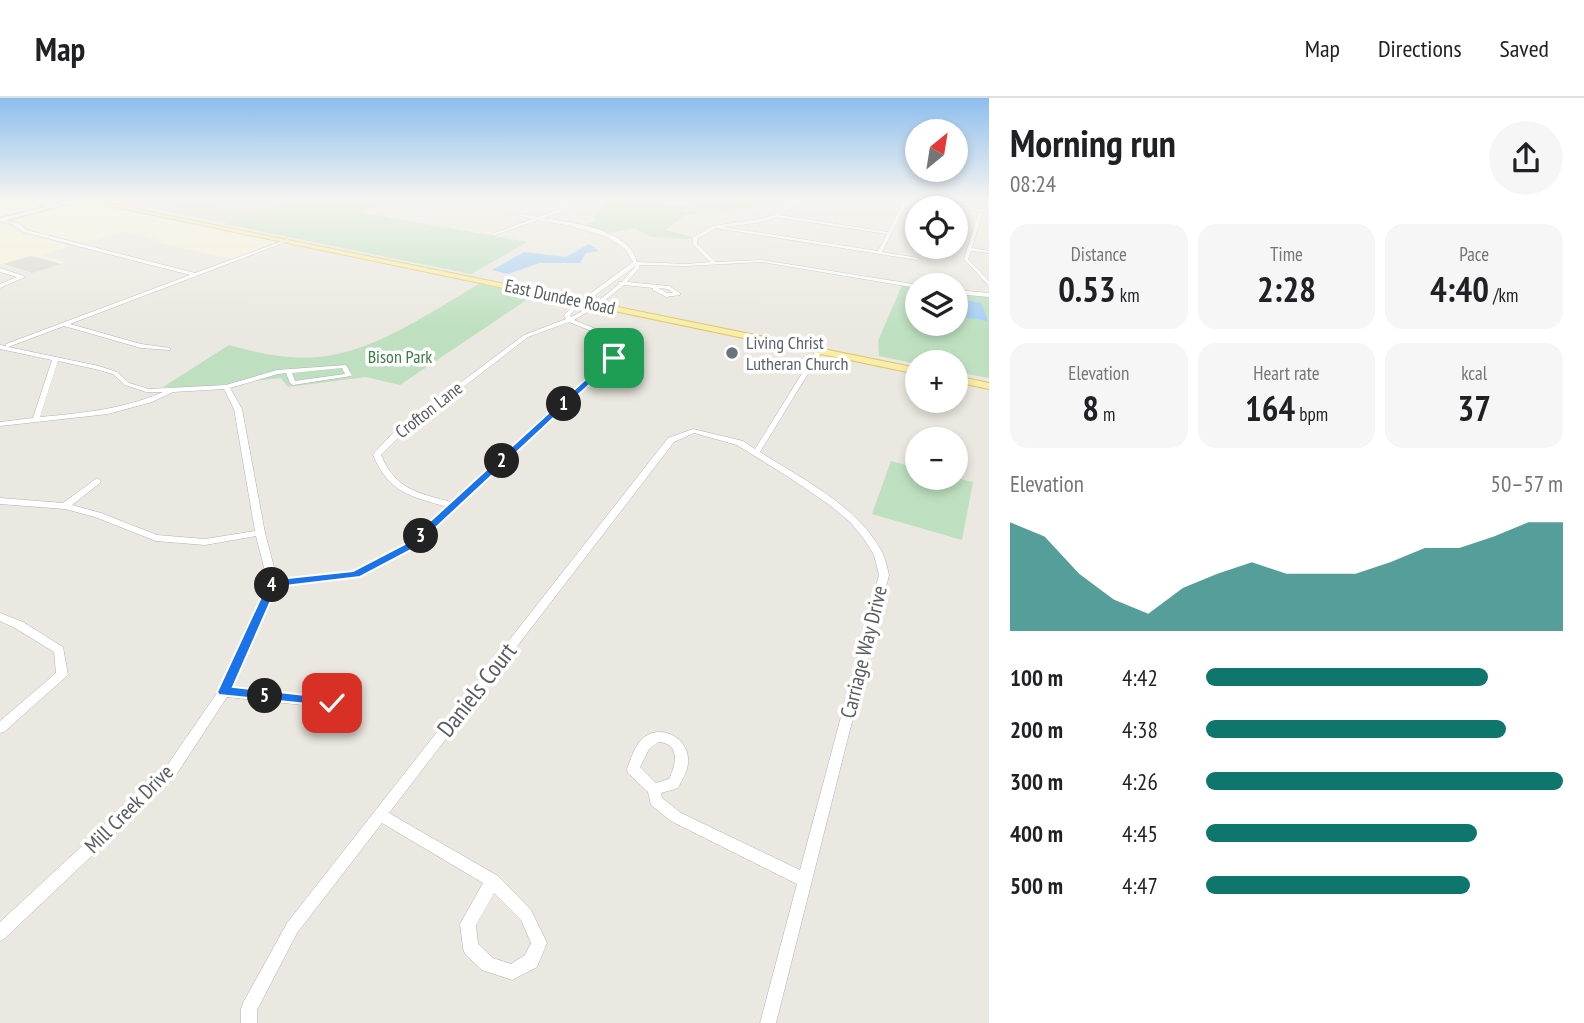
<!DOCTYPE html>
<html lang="en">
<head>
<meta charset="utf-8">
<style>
	:root { --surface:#fff; --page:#f6f6f6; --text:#202124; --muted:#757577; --line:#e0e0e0; --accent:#0f766e }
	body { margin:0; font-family:"PT Sans Narrow",sans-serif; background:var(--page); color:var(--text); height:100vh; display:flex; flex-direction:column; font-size:26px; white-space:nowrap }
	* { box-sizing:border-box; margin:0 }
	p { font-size:23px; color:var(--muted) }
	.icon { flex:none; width:38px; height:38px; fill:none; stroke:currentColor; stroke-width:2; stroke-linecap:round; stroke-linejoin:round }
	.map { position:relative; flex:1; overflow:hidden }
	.details { display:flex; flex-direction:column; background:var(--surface); width:595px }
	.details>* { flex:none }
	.needle { width:46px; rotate:30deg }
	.fabs { position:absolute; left:905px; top:21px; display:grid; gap:14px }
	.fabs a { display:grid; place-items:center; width:63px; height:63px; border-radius:50%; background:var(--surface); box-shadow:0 4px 10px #0003; font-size:35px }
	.pin { position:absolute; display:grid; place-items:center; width:60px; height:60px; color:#fff; margin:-30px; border-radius:14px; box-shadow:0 4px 10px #0006 }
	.km { position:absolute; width:35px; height:35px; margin:-18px; border-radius:50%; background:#222; color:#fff; font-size:19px; line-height:35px; text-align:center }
	.round { display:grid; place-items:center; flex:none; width:74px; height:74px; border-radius:37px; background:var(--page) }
	.overview { display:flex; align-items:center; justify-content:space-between; height:119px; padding:0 21px }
	h1 { font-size:38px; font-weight:600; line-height:52px }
	.figures { display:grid; grid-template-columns:repeat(3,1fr); gap:10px; height:119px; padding:7px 21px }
	.figures div { display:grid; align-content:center; border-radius:18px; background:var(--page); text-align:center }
	.figures b { font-size:35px; font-weight:600 }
	.figures small { font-size:19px; font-weight:400 }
	.figures p { font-size:19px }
	.chart { height:196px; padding:14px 21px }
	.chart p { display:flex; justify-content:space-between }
	.chart svg { width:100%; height:126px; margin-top:7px; fill:var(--accent); opacity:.7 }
	ul { padding:0 21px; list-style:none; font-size:23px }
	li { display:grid; grid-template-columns:112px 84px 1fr; align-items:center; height:52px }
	li i { height:18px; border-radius:9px; background:var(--accent) }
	header { display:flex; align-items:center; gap:42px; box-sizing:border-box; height:98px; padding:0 35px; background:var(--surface); border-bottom:2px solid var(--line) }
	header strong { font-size:33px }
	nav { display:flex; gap:38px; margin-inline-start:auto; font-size:24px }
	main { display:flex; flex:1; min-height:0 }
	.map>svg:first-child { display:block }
	.commercial { fill:#f9f3d6 }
	.industrial { fill:#d9d7d2 }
	.education { fill:#dad7ce }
	.green { fill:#bee0c0 }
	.water { fill:#a5cef6 }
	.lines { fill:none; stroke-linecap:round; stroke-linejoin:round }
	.stream { stroke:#a5cef6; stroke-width:2 }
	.building { fill:#c6c2bd }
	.street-casing { stroke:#b1b2b7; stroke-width:1 }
	.secondary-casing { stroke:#b0b2b6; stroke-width:2 }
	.primary-casing { stroke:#e2c461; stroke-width:2 }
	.street { fill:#fff; fill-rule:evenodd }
	.secondary { fill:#fff; fill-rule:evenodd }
	.primary { fill:#f6eea9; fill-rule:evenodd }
	.route { fill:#1a73e8; stroke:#fff; stroke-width:2 }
	.worship-dot { fill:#6b7280; stroke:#fff; stroke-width:2.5 }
	.labels { text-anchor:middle; stroke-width:7; stroke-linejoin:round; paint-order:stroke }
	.far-street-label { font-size:18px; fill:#595b5f; stroke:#fff }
	.far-worship-label { font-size:18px; fill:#5b616d; stroke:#fff; text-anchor:start }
	.far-park-label { font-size:18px; fill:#3b7c42; stroke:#fff }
	.street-label { font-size:21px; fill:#595b5f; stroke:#fff }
	.near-street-label { font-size:24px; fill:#595b5f; stroke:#fff }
</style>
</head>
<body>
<header>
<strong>Map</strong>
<nav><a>Map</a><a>Directions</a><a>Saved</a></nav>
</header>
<main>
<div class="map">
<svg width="989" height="925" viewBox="0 0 989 925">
	<rect width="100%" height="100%" fill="#eae8e0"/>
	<g class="commercial">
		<path d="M 0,102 L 73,102 L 279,143 L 233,161 L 158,145 L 162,143 L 124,133 L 82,145 L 32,133 L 23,125 L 0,119 Z"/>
		<path d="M 0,124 L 22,135 L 70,148 L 42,157 L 65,164 L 30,175 L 0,166 Z"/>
	</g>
	<path class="industrial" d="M 31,158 L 61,166 L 32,175 L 3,166 Z"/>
	<path class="education" d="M 111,102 L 389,102 L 358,114 L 527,144 L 471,176 Z"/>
	<g class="green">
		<path d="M 293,102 L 389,102 L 358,114 L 527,144 L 471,176 L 224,126 Z"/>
		<path d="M 610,102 C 640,102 678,116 706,104 L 699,102 L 757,102 L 748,110 L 685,117 L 665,132 L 693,139 L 689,141 L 651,139 L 635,130 L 605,136 L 581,129 L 595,123 L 596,117 Z"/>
		<path d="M 479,186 L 534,197 L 400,287 L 366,279 L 288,289 L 281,280 L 193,290 L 163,289 L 229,247 C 257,255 289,262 319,259 C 377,253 430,214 479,186 Z"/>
		<path d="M 902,187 L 917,190 L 917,226 L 956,226 L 956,196 L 989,199 L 989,280 L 956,274 L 956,264 L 917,266 L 879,258 L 878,243 Z"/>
		<path d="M 891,363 L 917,370 L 917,380 L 956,380 L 973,384 L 962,442 L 872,416 Z"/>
	</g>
	<g class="water">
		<path d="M 589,146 L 599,153 L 586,155 L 580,165 L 539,165 L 508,176 L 492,172 L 524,154 L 566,159 Z"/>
		<path d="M 956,200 L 981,205 L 988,223 L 956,218 Z"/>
	</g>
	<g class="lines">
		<g class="stream">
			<path d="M 627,102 L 687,111"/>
			<path d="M 698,111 L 726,102"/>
			<path d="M 678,114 L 682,115"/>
		</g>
	</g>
	<path class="building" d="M 179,102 L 222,102 L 222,104 L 201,110 L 179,106 Z"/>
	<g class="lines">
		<g class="street-casing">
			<g id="street">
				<path d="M 469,102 L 474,102 L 490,109 L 508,114 L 538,119 L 564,110 L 562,107 L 542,102 L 564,105 L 568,111 L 543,120 C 569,124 610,129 629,149 C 633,153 635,158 637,164 L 687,166 L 710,164 L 693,146 L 693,139 L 713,128 L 766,120 L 778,115 L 792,102 L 830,108 L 828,109 L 793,105 L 779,117 L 888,134 L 904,102 L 989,112 L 989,114 L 983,113 L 972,150 L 989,153 L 989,155 L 971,153 L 968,161 L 989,183 L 989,188 L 964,161 L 979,113 L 908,103 L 882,154 L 919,160 L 917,162 L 716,130 L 697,141 L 697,146 L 716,164 L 762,162 L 919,187 L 917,187 L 917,190 L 762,164 L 687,168 L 639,167 L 640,169 L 627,184 L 669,188 L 680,195 L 680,197 L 666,199 L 653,192 L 653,190 L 624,187 L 598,208 L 574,222 L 623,242 L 624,243 L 616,261 L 412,450 L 358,479 L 277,488 L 232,590 L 332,600 L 336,602 L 338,605 L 336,608 L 332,610 L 227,599 L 174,680 L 5,840 L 0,843 L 0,824 L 164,672 L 219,592 L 268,485 L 256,438 L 205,447 L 156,443 L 95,419 L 65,411 L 0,406 L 0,400 L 63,405 L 97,380 L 101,383 L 100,385 L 72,407 L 101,415 L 157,437 L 205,441 L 255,433 L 234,311 L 224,291 L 173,294 L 152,304 L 108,316 L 0,328 L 0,324 L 33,320 L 52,262 L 0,251 L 0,247 L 6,248 L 6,246 L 190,177 L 23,134 L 14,127 L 0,123 L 0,121 L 18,125 L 27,132 L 195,175 L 288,141 L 288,143 L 70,226 L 141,246 L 170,250 L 170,252 L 141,250 L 64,228 L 8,249 L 99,268 L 117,274 L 129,285 L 149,291 L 226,287 L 277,272 L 346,267 L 352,277 L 351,278 L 293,287 L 290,285 L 286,275 L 278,276 L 230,290 L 242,311 L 265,435 L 277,481 L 353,474 L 406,446 L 447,409 C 410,398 389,395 373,357 L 374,355 L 393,335 L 524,237 L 566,221 L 564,217 L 572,209 L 633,164 L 625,151 L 607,139 L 571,128 L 538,122 L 492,138 L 492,136 L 533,121 L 487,110 ZM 776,119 L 887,136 L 878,153 L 723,129 L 757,125 ZM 635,168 L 635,169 L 622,184 L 618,184 L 619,186 C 604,199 588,211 571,219 L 570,217 L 576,211 ZM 658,190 L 668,191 L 673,195 L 667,195 ZM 569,224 L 618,244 L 611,259 L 451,404 C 418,395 396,392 381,357 L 399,339 L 528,239 ZM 58,263 L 95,271 L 113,276 L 125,287 L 146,294 L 163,294 C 124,311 83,315 40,319 ZM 342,270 L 345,276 L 295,283 L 292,275 Z"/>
				<path d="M 0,170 L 24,178 L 25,179 L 0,190 L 0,186 L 17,179 L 0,174 Z"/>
				<path d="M 956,192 L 989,195 L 989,199 L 956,196 Z"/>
				<path d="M 819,251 L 822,253 L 760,354 C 802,381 860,409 883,456 C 886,462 887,470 889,477 L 776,925 L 760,925 L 797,786 L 671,723 L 651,707 L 648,694 L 628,675 L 627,671 C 631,661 634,649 642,641 C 660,624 690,640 688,664 C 688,673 682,682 678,690 L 661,695 L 662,700 L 681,715 L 800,772 L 879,477 L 874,457 L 864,441 L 850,424 L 831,408 L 790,380 L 737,347 L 694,335 L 674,344 L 389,715 L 498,778 L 531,812 L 547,845 L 537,869 L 512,882 L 482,872 L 465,856 L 463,850 L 460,826 L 483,785 L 382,725 L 297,835 L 257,912 L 257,925 L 241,925 L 241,911 L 243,905 L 287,825 L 668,340 L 693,331 L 743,343 L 755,351 L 816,253 ZM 658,644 C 681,645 676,667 669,681 L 656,685 L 640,669 L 649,651 ZM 494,795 L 521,822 L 531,845 L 525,857 L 511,866 L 493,860 L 478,846 L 476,827 Z"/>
				<path d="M 0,515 L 23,524 L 63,549 L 68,577 L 4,634 L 0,635 L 0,623 L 56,575 L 54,554 L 15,530 L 0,523 Z"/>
			</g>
		</g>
		<g class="secondary-casing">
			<path id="secondary" d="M 73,102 L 82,102 L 0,124 L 0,120 Z"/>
		</g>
		<g class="primary-casing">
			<g id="primary">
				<path d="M 55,102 L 63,102 L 45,109 L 40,108 Z"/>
				<path d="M 81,102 L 92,102 L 917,270 L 917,276 Z"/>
				<path d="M 956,278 L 989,285 L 989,291 L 956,284 Z"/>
			</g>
		</g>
		<use href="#street" class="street"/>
		<use href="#secondary" class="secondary"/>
		<use href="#primary" class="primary"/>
	</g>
	<linearGradient id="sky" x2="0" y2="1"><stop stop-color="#8dbeee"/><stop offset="0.44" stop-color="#f6f5f1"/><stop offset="1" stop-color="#f6f5f1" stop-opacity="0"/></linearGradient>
	<rect width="989" height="231" fill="url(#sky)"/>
	<path class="route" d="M 611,258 L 618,260 L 413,451 L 360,479 L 277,489 L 233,589 L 332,600 L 337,601 L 337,609 L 219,597 L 217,594 L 269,482 L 353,473 L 405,446 Z"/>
	<circle class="worship-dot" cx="732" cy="255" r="7"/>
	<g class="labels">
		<g class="far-street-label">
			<text transform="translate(560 199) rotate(12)" y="6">East Dundee Road</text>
			<text transform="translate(429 312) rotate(-38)" y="6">Crofton Lane</text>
		</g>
		<g class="far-worship-label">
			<text x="746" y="251">Living Christ<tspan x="746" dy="21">Lutheran Church</tspan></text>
		</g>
		<g class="far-park-label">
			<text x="400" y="265">Bison Park</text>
		</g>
		<g class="street-label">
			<text transform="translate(864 554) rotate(-76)" y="7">Carriage Way Drive</text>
			<text transform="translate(129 711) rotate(-45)" y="7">Mill Creek Drive</text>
		</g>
		<g class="near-street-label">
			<text transform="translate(477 592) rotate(-52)" y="8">Daniels Court</text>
		</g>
	</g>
</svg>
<div class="fabs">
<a><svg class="needle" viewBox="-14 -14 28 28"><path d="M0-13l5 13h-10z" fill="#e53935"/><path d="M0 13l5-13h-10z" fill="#757577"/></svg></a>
<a><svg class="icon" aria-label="locate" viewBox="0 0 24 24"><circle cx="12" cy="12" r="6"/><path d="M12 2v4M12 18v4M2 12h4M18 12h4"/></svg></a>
<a><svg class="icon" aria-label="layers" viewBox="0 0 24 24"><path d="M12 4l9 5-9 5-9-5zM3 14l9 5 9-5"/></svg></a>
<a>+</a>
<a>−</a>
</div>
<div class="pin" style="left:614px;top:260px;background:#1e9e55"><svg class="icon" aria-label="arrive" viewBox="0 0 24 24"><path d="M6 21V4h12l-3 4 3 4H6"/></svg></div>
<div class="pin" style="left:332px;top:605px;background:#d93025"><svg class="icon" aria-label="check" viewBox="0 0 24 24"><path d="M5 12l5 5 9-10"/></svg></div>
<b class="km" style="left:564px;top:306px">1</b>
<b class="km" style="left:502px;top:363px">2</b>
<b class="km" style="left:421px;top:438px">3</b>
<b class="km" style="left:272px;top:487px">4</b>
<b class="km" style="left:265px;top:598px">5</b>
</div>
<section class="details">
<div class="overview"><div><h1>Morning run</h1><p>08:24</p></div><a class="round"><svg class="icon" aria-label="share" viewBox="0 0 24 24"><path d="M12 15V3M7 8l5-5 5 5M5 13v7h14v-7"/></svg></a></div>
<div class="figures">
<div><p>Distance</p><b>0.53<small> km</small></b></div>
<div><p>Time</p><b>2:28</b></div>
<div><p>Pace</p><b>4:40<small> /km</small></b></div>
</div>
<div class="figures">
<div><p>Elevation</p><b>8<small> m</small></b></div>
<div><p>Heart rate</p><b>164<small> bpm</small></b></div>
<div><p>kcal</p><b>37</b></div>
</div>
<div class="chart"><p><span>Elevation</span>50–57 m</p>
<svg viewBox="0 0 160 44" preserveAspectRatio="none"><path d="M0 44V6L10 11L20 24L30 33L40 38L50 29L60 24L70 20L80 24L90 24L100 24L110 20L120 15L130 15L140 11L150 6L160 6V44z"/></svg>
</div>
<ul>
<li><b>100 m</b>4:42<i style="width:79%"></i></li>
<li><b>200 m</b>4:38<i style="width:84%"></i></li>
<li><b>300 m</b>4:26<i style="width:100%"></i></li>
<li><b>400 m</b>4:45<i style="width:76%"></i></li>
<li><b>500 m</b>4:47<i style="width:74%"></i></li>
</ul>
</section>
</main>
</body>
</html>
